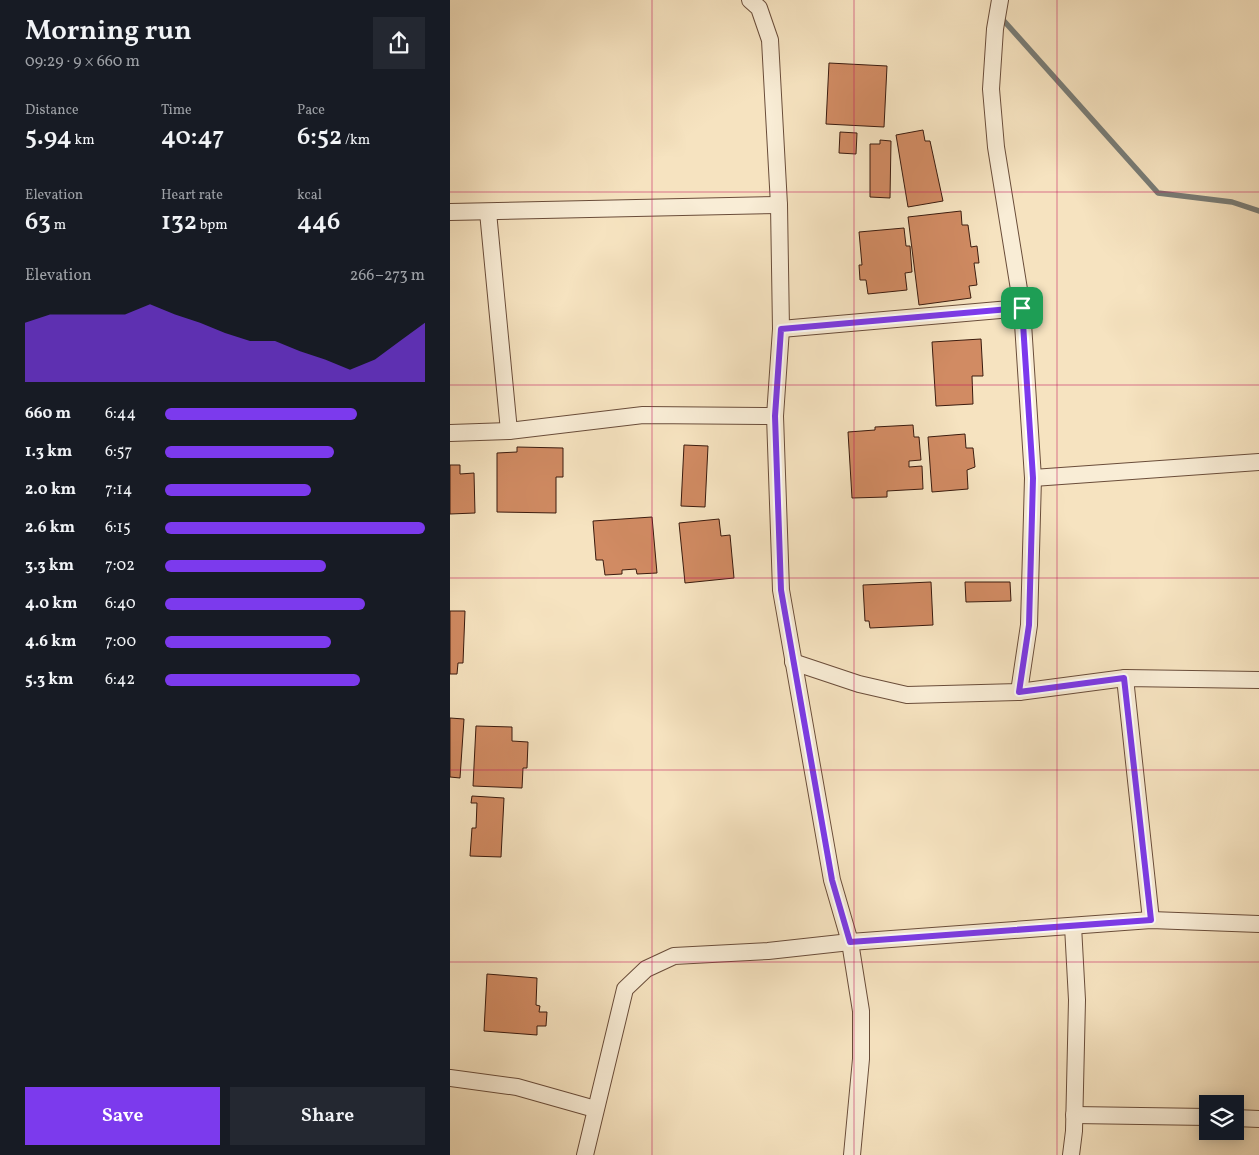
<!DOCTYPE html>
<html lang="en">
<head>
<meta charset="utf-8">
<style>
	:root { --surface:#171b24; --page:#242831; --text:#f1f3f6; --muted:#9ea1a6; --accent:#7c3aed }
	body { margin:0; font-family:Vollkorn,serif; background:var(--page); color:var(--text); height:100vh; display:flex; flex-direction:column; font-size:19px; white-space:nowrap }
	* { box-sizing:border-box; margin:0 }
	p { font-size:16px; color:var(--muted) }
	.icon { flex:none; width:28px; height:28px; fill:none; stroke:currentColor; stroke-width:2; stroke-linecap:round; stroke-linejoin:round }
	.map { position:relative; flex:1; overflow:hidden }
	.panel { display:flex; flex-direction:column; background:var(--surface); width:450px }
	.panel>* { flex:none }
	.tools { position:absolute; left:749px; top:1095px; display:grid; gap:10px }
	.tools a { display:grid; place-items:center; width:45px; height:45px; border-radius:0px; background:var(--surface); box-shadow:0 2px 12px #0003; font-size:25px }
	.pin { position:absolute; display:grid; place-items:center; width:42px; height:42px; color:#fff; margin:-21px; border-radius:10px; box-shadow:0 2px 8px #0006 }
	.round { display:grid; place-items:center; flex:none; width:52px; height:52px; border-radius:0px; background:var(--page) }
	.headline { display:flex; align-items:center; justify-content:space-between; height:85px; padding:0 25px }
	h1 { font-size:28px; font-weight:600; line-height:38px }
	.stats { display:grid; grid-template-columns:repeat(3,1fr); gap:8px; height:85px; padding:5px 25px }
	.stats div { display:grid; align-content:center }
	.stats b { font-size:25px; font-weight:600 }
	.stats small { font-size:14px; font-weight:400 }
	.stats p { font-size:14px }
	.chart { height:140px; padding:10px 25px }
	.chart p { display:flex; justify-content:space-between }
	.chart svg { width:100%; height:90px; margin-top:5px; fill:var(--accent); opacity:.7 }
	.action { display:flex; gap:10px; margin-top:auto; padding:10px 25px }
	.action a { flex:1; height:58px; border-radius:0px; background:var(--accent); color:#fff; font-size:20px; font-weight:600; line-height:58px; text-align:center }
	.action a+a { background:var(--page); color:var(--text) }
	ul { padding:0 25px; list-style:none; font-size:16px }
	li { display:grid; grid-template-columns:80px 60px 1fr; align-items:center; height:38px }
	li i { height:12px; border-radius:6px; background:var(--accent) }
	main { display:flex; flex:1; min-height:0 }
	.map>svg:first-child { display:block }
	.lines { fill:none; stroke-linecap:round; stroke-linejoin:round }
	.stream { stroke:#787c76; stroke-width:5.5 }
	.building { fill:#d18b63; stroke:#3b1b0e }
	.street-casing { stroke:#6a4d3a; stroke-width:18 }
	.street { stroke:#f9edd6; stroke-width:16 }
	.route-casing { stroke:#fff; stroke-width:10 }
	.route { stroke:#7c3aed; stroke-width:6 }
	.grid { fill:none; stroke:#c2185b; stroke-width:1; stroke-opacity:0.55 }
</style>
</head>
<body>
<main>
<section class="panel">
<div class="headline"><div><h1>Morning run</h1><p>09:29 · 9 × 660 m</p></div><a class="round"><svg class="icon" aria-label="share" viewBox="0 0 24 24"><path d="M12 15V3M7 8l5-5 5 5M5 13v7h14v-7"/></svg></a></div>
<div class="stats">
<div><p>Distance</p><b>5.94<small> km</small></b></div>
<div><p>Time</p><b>40:47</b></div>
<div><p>Pace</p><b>6:52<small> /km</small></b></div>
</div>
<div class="stats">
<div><p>Elevation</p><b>63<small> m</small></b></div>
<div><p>Heart rate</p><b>132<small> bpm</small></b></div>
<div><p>kcal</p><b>446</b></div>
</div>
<div class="chart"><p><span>Elevation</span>266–273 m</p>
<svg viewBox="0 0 160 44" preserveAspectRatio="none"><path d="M0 44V15L10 11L20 11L30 11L40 11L50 6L60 11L70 15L80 20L90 24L100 24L110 29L120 33L130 38L140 33L150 24L160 15V44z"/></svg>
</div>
<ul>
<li><b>660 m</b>6:44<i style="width:74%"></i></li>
<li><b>1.3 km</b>6:57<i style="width:65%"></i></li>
<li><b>2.0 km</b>7:14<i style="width:56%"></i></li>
<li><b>2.6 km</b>6:15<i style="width:100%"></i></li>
<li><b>3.3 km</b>7:02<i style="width:62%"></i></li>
<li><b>4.0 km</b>6:40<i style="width:77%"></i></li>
<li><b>4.6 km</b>7:00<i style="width:64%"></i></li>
<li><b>5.3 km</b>6:42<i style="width:75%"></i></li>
</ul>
<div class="action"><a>Save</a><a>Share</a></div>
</section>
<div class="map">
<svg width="809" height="1155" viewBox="0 0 809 1155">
	<rect width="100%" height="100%" fill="#f6e3c0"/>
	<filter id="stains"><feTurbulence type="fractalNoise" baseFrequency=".004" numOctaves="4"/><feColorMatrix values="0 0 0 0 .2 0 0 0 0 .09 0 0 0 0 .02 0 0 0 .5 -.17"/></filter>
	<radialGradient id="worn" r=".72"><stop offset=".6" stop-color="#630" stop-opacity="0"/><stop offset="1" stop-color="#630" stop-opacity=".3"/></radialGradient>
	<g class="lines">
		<path class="stream" d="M 551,16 L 554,21 L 708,193 L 782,202 L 809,211"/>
	</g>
	<g class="building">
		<path d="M 379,63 L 437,66 L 434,127 L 376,124 Z"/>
		<path d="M 473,130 L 475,141 L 480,141 L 493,201 L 458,207 L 446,135 Z"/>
		<path d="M 390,132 L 407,133 L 406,154 L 389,153 Z"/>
		<path d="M 430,140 L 441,141 L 440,198 L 420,197 L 420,144 L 430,144 Z"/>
		<path d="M 511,211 L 512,225 L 518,225 L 521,247 L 527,246 L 529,263 L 524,263 L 527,285 L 519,286 L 521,298 L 469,305 L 458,217 Z"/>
		<path d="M 454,228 L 456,246 L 460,246 L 462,272 L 455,273 L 457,290 L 418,294 L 416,280 L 410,280 L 409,265 L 412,265 L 409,232 Z"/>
		<path d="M 531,339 L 533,376 L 522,376 L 523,404 L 486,406 L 482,342 Z"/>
		<path d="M 463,425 L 464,437 L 469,437 L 471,460 L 459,461 L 459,467 L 472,466 L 473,489 L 437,491 L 437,497 L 402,498 L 398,432 L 425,430 L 425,427 Z"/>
		<path d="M 515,434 L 516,448 L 523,448 L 525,467 L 517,470 L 518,489 L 482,492 L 478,437 Z"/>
		<path d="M 234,445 L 258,446 L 255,507 L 231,506 Z"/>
		<path d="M 67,447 L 113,448 L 113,477 L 106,477 L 106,513 L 47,512 L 47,453 L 67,452 Z"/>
		<path d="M 0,465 L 10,465 L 10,474 L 24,473 L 25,513 L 0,514 Z"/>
		<path d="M 202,517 L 207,573 L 187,574 L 186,569 L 172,570 L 172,574 L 155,575 L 153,560 L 146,560 L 143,521 Z"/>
		<path d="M 269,519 L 271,536 L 280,535 L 284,578 L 235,583 L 229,523 Z"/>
		<path d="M 481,582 L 483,625 L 420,628 L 419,621 L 415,621 L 413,585 Z"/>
		<path d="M 515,582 L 560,582 L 561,601 L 516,602 Z"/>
		<path d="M 0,611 L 15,611 L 13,663 L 8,663 L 7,674 L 0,674 Z"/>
		<path d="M 0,718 L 14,719 L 10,778 L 0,777 Z"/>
		<path d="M 26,726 L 62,727 L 62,741 L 78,742 L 77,768 L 73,768 L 72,788 L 23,786 Z"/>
		<path d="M 22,796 L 54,798 L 51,857 L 20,856 L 22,828 L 26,828 L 27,803 L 21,803 Z"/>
		<path d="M 37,974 L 87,978 L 86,1005 L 90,1006 L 89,1012 L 97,1012 L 96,1026 L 87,1026 L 87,1035 L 34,1031 Z"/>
	</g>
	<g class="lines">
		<g class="street-casing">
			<g id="street">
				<path d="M 300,0 L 309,8 L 320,40 L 329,205 L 331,329 L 325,416 L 331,590 L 382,880 L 400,942 L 411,1011 L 411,1059 L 402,1155"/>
				<path d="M 550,0 L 545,29 L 541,89 L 546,147 L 572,308 L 583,478 L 579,625 L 569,692"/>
				<path d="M 0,212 L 329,205"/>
				<path d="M 38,212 L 59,431"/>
				<path d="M 331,329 L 572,308"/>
				<path d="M 0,433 L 59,431 L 193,415 L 325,416"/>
				<path d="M 583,478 L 809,462"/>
				<path d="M 343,662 L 409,684 L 457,695 L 569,692 L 675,678 L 809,680"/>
				<path d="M 675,678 L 701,920"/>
				<path d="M 0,1078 L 67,1087 L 145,1109"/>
				<path d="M 624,1115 L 758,1117"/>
				<path d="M 785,1118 L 809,1119"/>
				<path d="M 135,1155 L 175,989 L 196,969 L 224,956 L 318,951 L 400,942 L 701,920 L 809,924"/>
				<path d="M 621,1155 L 624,1131 L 627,1000 L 623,926"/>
			</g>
		</g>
		<use href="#street" class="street"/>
	</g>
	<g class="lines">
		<g class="route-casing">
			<path id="route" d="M 572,308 L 583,478 L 579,625 L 569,692 L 674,678 L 701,920 L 400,942 L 382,880 L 331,590 L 325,416 L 331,329 Z"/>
		</g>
		<use href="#route" class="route"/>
	</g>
	<path class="grid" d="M 202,0 L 202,1155M 404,0 L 404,1155M 607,0 L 607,1155M 0,192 L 809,192M 0,385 L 809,385M 0,578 L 809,578M 0,770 L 809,770M 0,962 L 809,962"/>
	<rect width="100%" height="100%" filter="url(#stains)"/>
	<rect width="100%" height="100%" fill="url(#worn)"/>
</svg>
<div class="tools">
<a><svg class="icon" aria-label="layers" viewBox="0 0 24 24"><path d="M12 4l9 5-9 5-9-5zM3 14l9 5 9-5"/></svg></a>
</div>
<div class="pin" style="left:572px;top:308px;background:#1e9e55"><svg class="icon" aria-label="arrive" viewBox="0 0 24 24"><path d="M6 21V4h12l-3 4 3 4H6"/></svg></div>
</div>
</main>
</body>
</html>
